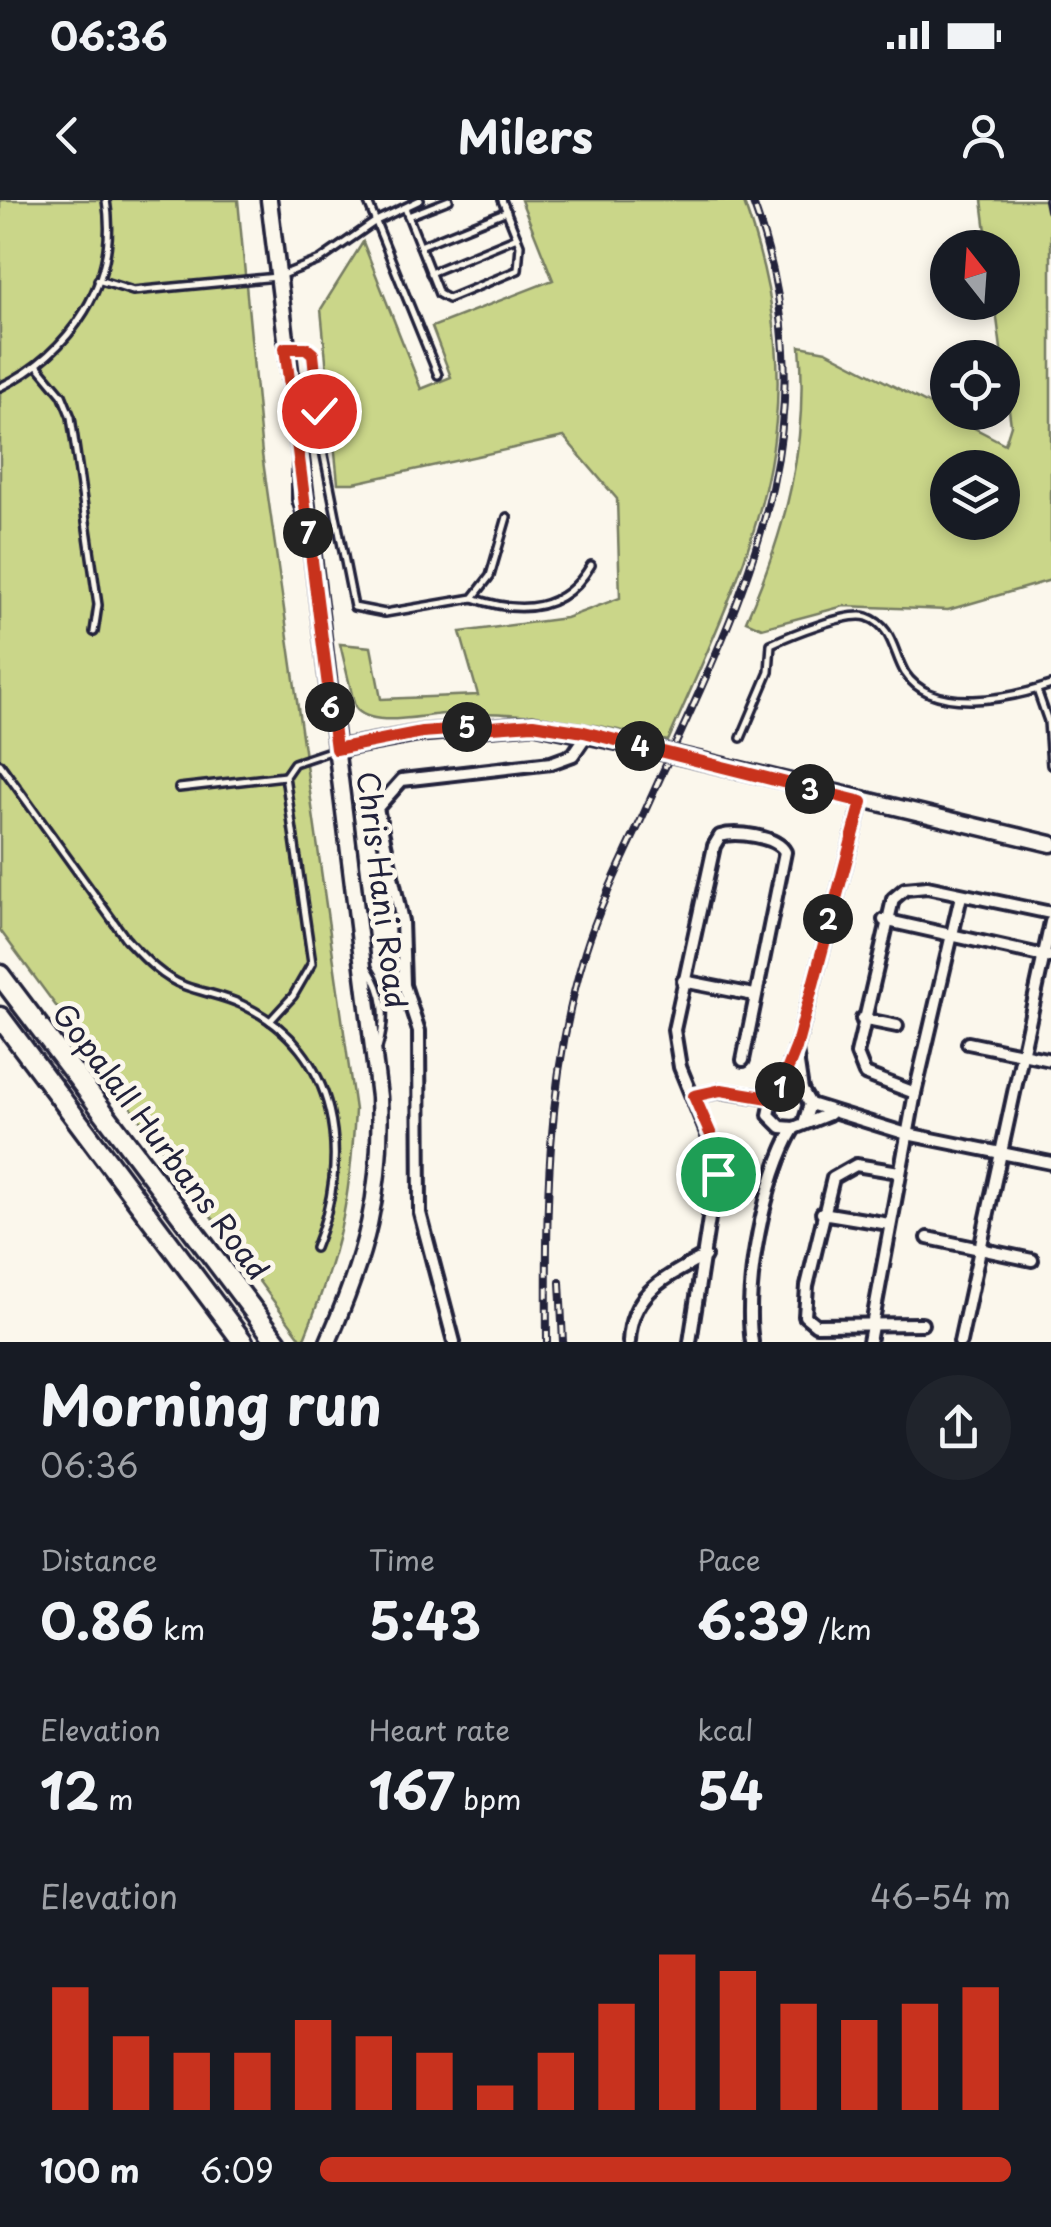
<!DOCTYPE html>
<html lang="en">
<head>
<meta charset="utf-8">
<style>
	:root { --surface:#171b24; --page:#20242c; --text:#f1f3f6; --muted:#9ea1a6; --accent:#c8321e }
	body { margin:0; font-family:"Playpen Sans",sans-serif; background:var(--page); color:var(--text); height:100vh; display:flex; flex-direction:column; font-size:38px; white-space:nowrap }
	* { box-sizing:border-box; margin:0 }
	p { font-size:32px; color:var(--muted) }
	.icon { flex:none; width:55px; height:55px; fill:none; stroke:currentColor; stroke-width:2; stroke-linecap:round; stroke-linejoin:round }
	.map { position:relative; height:1142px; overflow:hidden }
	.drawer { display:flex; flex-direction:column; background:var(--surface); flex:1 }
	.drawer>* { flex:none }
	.needle { width:65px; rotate:343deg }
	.fabs { position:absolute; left:930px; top:30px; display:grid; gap:20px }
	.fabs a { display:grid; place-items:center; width:90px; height:90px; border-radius:50%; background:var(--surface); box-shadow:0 5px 15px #0003; font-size:50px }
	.pin { position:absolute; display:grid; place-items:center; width:85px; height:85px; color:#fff; margin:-42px; border:5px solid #fff; border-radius:50%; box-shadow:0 2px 10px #0007 }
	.km { position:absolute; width:50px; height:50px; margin:-25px; border-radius:50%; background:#222; color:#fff; font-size:28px; line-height:50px; text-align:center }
	.round { display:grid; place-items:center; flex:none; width:105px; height:105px; border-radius:52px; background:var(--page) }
	.summary { display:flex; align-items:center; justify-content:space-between; height:170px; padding:0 40px }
	h1 { font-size:55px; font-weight:700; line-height:75px }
	.metrics { display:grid; grid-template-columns:repeat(3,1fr); gap:15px; height:170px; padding:10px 40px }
	.metrics div { display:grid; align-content:center }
	.metrics b { font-size:50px; font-weight:700 }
	.metrics small { font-size:28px; font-weight:400 }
	.metrics p { font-size:28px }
	.chart { height:280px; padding:20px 40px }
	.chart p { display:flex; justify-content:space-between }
	.chart svg { width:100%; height:180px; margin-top:10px; stroke:var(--accent); stroke-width:6 }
	ul { padding:0 40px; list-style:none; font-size:32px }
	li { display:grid; grid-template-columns:160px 120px 1fr; align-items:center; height:75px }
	li i { height:25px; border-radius:12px; background:var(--accent) }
	.status { display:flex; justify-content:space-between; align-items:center; height:70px; padding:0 50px; background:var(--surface); direction:ltr }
	.status svg { height:28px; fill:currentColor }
	header { display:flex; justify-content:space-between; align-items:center; height:130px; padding:0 40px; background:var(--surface); font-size:45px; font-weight:700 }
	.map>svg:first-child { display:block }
	.green { fill:#cad689; stroke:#767c62; stroke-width:2.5; fill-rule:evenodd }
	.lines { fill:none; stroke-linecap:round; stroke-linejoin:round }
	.lane-casing { stroke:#22223b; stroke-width:12 }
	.street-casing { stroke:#22223b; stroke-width:18 }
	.secondary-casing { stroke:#22223b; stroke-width:21 }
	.highway-casing { stroke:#22223b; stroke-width:25 }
	.lane { stroke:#fbf7ec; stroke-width:5 }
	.street { stroke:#fbf7ec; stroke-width:10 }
	.secondary { stroke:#fbf7ec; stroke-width:14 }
	.highway { stroke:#fbf7ec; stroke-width:18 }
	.rail-casing { stroke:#22223b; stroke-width:8 }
	.rail { stroke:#fbf7ec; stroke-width:4; stroke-dasharray:11; stroke-linecap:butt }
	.secondary-bridge-casing { stroke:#22223b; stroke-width:21; stroke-linecap:butt }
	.secondary-bridge { stroke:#fbf7ec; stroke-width:14 }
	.route-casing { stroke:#fff; stroke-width:20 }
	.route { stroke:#c8321e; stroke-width:12 }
	.labels { text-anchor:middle; stroke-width:10; stroke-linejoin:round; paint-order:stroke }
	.street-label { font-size:30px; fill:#22223b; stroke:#fbf7ec }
</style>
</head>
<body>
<div class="status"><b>06:36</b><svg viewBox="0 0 49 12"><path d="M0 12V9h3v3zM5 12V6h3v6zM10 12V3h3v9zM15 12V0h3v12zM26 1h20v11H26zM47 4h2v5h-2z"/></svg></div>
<header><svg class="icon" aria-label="back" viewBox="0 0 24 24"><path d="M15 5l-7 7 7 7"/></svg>Milers<svg class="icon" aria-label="person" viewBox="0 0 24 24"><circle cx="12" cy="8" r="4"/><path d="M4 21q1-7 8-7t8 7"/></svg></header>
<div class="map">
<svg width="1051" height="1142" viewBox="0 0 1051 1142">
	<rect width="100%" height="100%" fill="#fbf7ec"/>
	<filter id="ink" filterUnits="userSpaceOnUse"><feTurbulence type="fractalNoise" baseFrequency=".01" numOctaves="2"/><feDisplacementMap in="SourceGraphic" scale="20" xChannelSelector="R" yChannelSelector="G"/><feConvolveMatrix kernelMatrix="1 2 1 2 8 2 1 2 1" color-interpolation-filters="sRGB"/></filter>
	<g filter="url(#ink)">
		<g class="green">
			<path d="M 0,0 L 238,0 L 262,254 L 355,910 C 350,1005 339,1053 303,1141 L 0,730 Z"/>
			<path d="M 521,0 L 743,0 C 821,218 755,344 668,541 C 592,523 523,509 444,514 C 421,515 370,529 355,507 L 340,444 L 371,447 L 381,499 L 478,495 L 460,432 L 566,418 L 620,398 L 617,299 L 564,237 L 354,283 L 338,283 L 321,109 L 363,42 L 421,189 L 451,177 L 432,127 L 553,80 Z"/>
			<path d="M 982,0 L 1051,0 L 1051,380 L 948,410 L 844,406 L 762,428 L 746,421 C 786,330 808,246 800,146 L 826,151 L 1005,244 L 1011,225 L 995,103 L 1002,102 L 1002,48 L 988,47 ZM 948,268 L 1002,268 L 1002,322 L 948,322 Z"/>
		</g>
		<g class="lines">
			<g class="lane-casing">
				<g id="lane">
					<path d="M 367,0 L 438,175"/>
					<path d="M 1049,0 L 1051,10"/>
					<path d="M 405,8 L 439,94 L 448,99 L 518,70 L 520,45 L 502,0"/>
					<path d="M 408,16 L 449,0"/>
					<path d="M 420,46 L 507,11"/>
					<path d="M 430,73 L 517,37"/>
					<path d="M 98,80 L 133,91 L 277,77 L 320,60 L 376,21 L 420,0"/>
					<path d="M 288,148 L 306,148 L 316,162 L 319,230 L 354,407 L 385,413 L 473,398 L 490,376 L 507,317"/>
					<path d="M 37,165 L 62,195 L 71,217 L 98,405 L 94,432"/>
					<path d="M 0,187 C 70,154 120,80 106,0"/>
					<path d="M 296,265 L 296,300 L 303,322"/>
					<path d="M 473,398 C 521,415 564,412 591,365"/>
					<path d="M 1037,490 L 1048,521 L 1051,565"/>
					<path d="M 741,538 L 769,472 L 771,444 C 790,435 849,411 867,417 C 893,426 893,453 905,473 C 933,516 1011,498 1051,485"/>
					<path d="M 0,564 L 126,739 C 144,758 161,777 185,786 C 204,793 225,796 243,805 C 340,851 352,959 315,1048"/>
					<path d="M 179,588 L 285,576"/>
					<path d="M 368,768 C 385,794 387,818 378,848"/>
					<path d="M 270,821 L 293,796 L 312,763 L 285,576 L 294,563 L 336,549"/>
				</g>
			</g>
			<g class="street-casing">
				<g id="street">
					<path d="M 884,720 L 1049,757"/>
					<path d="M 683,781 L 754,795"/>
					<path d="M 862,819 L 897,826"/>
					<path d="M 968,843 L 1051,860"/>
					<path d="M 796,850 L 802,890"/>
					<path d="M 780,888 L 796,849 L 862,602"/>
					<path d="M 915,893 L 865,874 L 857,854 L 893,699 L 905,689 L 927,687 L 1051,713"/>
					<path d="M 694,896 L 721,891 L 769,898"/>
					<path d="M 810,904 L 907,934 L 1051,963"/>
					<path d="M 805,920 L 810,904 L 802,890 L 787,886 L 774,892 L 769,915 L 781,927 L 794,928 L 829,914"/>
					<path d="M 899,972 L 856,965 L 833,978 L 807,1086 L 805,1116 L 816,1125 L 922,1124"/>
					<path d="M 822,1013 L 889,1024"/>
					<path d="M 928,1038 L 1032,1060"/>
					<path d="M 454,1142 L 420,1013 L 419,831 L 404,785 L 402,721 L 377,608 L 402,580 L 551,563 L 573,555 L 588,533"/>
					<path d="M 629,1142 C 631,1092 665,1078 705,1056"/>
					<path d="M 690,1142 L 718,960 L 680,867 L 674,830 L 714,646 L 720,636 C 736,631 777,636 785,652 L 743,860"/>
					<path d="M 752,1142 C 743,1087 765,975 794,928"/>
					<path d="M 869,1142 L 915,893 L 961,696"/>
					<path d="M 960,1142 L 1051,722"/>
				</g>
			</g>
			<g class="secondary-casing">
				<g id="secondary">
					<path d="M 269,0 L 379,897 C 383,993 366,1055 328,1142"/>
					<path d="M 336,549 L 422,533 L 533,524 L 642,547"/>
					<path d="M 702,561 L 1051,644"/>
				</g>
			</g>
			<g class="highway-casing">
				<g id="highway">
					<path d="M 0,775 L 277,1142"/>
					<path d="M 0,817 L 243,1142"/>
				</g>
			</g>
			<use href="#lane" class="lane"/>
			<use href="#street" class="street"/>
			<use href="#secondary" class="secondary"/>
			<use href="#highway" class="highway"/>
			<g class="rail-casing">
				<g id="rail">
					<path d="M 560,1082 L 563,1142"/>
					<path d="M 547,1142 C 546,1009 546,881 585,752 C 599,707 621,663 641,620 C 735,409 839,236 752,0"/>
				</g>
			</g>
			<use href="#rail" class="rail"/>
			<g class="secondary-bridge-casing">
				<path id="secondary-bridge" d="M 642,547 L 702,561"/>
			</g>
			<use href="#secondary-bridge" class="secondary-bridge"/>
		</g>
	</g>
	<g class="lines" filter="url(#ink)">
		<g class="route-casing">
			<path id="route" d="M 319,211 L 313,154 L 306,148 L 285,148 L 336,549 L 422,532 L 533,524 L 584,532 L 862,602 L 796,848 L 780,888 L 769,898 L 721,890 L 694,896 L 714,942 L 718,974"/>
		</g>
		<use href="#route" class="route"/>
	</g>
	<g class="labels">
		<g class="street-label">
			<text transform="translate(381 690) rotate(83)" y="10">Chris Hani Road</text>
			<text transform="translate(160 942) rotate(53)" y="10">Gopalall Hurbans Road</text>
		</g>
	</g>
</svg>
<div class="fabs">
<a><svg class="needle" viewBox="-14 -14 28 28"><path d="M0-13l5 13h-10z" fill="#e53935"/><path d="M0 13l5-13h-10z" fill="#9ea1a6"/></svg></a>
<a><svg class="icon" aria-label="locate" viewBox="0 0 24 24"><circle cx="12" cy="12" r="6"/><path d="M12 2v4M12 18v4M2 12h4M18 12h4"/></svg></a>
<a><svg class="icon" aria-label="layers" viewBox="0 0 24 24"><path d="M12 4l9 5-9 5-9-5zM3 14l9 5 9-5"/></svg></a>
</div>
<div class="pin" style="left:718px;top:974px;background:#1e9e55"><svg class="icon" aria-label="arrive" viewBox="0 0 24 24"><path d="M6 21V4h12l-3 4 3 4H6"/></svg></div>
<div class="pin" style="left:319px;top:211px;background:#d93025"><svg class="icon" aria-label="check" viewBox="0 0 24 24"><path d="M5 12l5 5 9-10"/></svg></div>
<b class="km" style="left:780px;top:887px">1</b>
<b class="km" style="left:828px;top:719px">2</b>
<b class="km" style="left:810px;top:589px">3</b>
<b class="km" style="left:640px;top:546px">4</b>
<b class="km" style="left:467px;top:527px">5</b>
<b class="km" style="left:330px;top:507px">6</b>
<b class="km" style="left:308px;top:333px">7</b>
</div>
<section class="drawer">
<div class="summary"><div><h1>Morning run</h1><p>06:36</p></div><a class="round"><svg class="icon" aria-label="share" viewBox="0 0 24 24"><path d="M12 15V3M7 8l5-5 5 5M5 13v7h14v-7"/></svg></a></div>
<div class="metrics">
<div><p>Distance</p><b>0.86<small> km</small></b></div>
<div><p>Time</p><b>5:43</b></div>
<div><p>Pace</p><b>6:39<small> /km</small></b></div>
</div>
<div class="metrics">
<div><p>Elevation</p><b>12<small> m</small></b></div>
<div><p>Heart rate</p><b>167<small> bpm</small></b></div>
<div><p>kcal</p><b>54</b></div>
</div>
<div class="chart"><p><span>Elevation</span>46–54 m</p>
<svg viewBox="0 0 160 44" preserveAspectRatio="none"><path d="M5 44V14M15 44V26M25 44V30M35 44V30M45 44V22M55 44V26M65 44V30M75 44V38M85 44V30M95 44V18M105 44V6M115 44V10M125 44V18M135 44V22M145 44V18M155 44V14"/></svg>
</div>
<ul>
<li><b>100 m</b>6:09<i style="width:100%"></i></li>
</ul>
</section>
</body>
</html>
